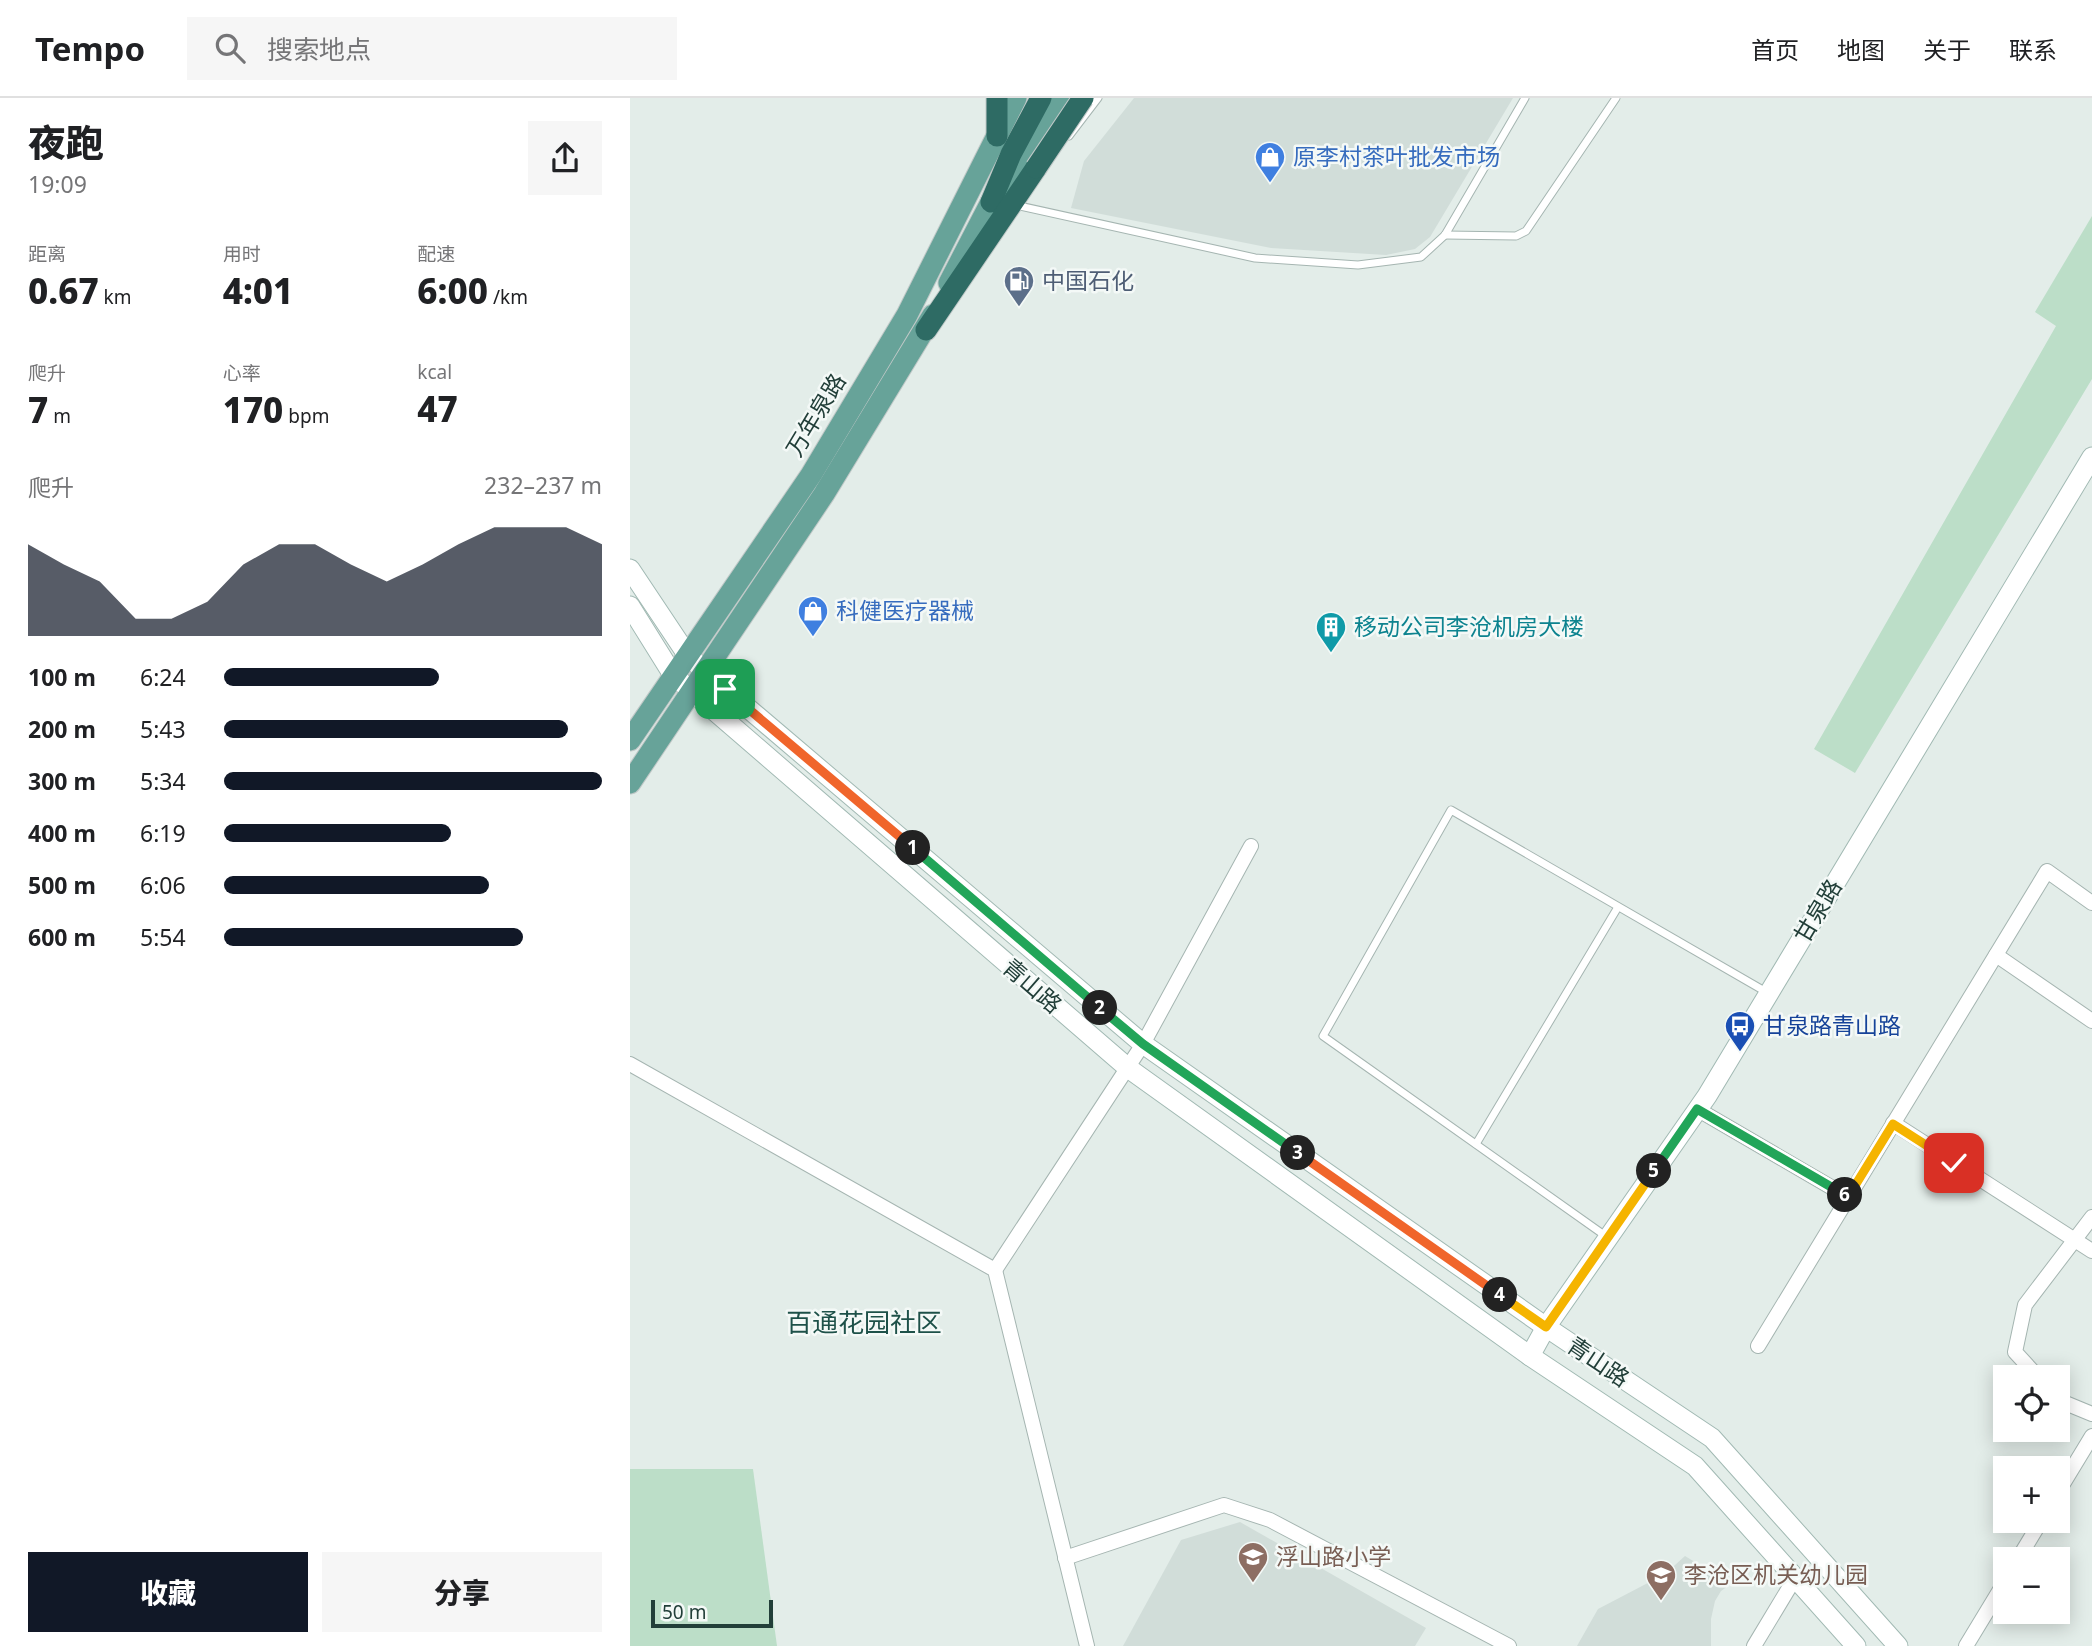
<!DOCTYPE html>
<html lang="zh">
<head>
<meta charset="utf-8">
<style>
	:root { --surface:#fff; --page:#f6f6f6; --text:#202124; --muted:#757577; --line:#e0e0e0; --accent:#111827 }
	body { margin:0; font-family:"Noto Sans","Noto Sans SC",sans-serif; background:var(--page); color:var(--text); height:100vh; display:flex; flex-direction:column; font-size:26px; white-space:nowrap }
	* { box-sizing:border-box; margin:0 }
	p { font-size:23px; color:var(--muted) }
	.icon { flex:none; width:38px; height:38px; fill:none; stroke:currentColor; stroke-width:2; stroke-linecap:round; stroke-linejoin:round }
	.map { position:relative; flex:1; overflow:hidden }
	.details { display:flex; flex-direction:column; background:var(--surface); width:630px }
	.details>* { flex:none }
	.fabs { position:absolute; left:1363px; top:1267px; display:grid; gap:14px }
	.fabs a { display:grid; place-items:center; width:77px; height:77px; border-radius:0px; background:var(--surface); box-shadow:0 4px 18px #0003; font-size:35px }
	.scale { position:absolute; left:21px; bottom:18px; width:122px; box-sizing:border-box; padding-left:7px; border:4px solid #223f39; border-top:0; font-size:19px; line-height:24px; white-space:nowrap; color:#223f39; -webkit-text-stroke:5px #f4f9f7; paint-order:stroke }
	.pin { position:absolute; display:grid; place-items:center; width:60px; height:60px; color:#fff; margin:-30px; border-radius:14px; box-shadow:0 4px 10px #0006 }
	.km { position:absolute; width:35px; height:35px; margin:-18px; border-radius:50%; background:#222; color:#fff; font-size:19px; line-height:35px; text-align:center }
	.round { display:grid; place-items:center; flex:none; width:74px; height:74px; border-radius:0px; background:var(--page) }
	.overview { display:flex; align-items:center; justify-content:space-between; height:119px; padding:0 28px }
	h1 { font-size:38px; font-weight:800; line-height:52px }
	.stats { display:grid; grid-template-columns:repeat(3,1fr); gap:10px; height:119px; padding:7px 28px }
	.stats div { display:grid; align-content:center }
	.stats b { font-size:35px; font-weight:800 }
	.stats small { font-size:19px; font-weight:400 }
	.stats p { font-size:19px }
	.chart { height:196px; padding:14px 28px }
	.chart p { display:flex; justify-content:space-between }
	.chart svg { width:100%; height:126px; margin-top:7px; fill:var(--accent); opacity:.7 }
	.action { display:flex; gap:14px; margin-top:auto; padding:14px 28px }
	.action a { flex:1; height:80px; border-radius:0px; background:var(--accent); color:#fff; font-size:28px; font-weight:800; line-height:80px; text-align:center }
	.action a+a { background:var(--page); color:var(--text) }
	ul { padding:0 28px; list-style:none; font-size:23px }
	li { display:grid; grid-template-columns:112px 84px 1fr; align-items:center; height:52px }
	li i { height:18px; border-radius:9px; background:var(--accent) }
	header { display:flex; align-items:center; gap:42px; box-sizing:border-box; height:98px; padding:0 35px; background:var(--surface); border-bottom:2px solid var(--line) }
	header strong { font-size:33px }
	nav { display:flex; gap:38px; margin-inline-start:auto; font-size:24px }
	.search { width:490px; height:63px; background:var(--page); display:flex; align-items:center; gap:18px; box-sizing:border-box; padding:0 24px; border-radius:0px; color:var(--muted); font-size:26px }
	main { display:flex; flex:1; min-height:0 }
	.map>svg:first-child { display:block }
	.built { fill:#d1ddd9 }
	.green { fill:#bcdec8 }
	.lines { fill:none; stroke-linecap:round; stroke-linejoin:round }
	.lane-casing { stroke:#a5b5b1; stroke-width:9 }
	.street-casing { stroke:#a5b5b1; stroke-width:16 }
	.secondary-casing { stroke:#a1b9b3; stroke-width:21 }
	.primary-casing { stroke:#c1c9c8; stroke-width:23 }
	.highway-casing { stroke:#c1c9c8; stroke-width:23 }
	.lane { stroke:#fff; stroke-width:7 }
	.street { stroke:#fff; stroke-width:14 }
	.secondary { stroke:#fff; stroke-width:19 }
	.primary { stroke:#67a399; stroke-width:21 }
	.highway { stroke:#2e6b64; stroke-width:21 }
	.highway-bridge-casing { stroke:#c1c9c8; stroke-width:23; stroke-linecap:butt }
	.highway-bridge { stroke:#2e6b64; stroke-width:21 }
	.split-1-casing { stroke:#fff; stroke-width:14 }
	.split-2-casing { stroke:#fff; stroke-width:14 }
	.split-3-casing { stroke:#fff; stroke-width:14 }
	.split-4-casing { stroke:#fff; stroke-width:14 }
	.split-5-casing { stroke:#fff; stroke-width:14 }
	.split-6-casing { stroke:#fff; stroke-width:14 }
	.split-7-casing { stroke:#fff; stroke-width:14 }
	.split-1 { stroke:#f0652b; stroke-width:9 }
	.split-2 { stroke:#22a559; stroke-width:9 }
	.split-3 { stroke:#22a559; stroke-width:9 }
	.split-4 { stroke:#f0652b; stroke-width:9 }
	.split-5 { stroke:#f5b400; stroke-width:9 }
	.split-6 { stroke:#22a559; stroke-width:9 }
	.split-7 { stroke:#f5b400; stroke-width:9 }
	.labels { text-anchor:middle; stroke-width:5; stroke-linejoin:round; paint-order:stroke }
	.shop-label { font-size:23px; fill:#366cbe; stroke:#f4f9f7; text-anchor:start }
	.service-label { font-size:23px; fill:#4e5e75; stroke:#f4f9f7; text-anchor:start }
	.street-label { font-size:23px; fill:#223f39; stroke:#f4f9f7 }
	.culture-label { font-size:23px; fill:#0d838f; stroke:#f4f9f7; text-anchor:start }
	.transit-label { font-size:23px; fill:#164399; stroke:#f4f9f7; text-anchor:start }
	.education-label { font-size:23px; fill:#785e54; stroke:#f4f9f7; text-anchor:start }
	.quarter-label { font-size:26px; fill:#1e5149; stroke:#f4f9f7 }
</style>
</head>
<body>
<header>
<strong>Tempo</strong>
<div class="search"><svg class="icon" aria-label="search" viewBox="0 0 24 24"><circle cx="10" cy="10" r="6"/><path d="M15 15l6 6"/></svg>搜索地点</div>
<nav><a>首页</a><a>地图</a><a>关于</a><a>联系</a></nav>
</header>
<main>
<section class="details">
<div class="overview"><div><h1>夜跑</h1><p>19:09</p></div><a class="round"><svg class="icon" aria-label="share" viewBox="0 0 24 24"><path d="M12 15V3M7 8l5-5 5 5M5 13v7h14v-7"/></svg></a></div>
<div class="stats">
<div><p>距离</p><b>0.67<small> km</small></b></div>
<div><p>用时</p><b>4:01</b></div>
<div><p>配速</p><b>6:00<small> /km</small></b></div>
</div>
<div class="stats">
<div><p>爬升</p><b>7<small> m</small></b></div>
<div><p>心率</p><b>170<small> bpm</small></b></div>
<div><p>kcal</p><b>47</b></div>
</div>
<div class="chart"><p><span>爬升</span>232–237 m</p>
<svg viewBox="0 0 160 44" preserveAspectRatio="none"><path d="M0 44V12L10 19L20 25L30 38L40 38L50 32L60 19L70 12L80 12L90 19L100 25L110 19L120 12L130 6L140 6L150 6L160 12V44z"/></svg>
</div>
<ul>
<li><b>100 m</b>6:24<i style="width:57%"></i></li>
<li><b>200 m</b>5:43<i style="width:91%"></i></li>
<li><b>300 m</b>5:34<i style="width:100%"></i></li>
<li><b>400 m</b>6:19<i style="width:60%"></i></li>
<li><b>500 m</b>6:06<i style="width:70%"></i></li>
<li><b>600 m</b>5:54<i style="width:79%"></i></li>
</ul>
<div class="action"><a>收藏</a><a>分享</a></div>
</section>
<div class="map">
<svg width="1462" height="1548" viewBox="0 0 1462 1548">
	<rect width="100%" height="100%" fill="#e3ede9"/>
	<g class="built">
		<path d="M 504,0 L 883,0 L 800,139 L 785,151 L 756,157 L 641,150 L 441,110 L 454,63 Z"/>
		<path d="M 610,1424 L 796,1530 L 785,1548 L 493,1548 L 551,1442 Z"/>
		<path d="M 1055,1458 L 1101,1486 L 1091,1493 L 1085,1503 L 1081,1521 L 1081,1548 L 947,1548 L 968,1511 L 1035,1476 Z"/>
	</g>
	<g class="green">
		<path d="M 1462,118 L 1462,281 L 1225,675 L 1184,651 L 1426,228 L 1405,214 Z"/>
		<path d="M 0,1371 L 123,1371 L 147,1548 L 0,1548 Z"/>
	</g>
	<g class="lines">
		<g class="lane-casing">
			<g id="lane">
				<path d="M 439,38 L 468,0"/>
				<path d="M 385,107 L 625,160 L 728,167 L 791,159 L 815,137 L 895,0"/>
				<path d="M 815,137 L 886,138 L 896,133 L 986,0"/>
				<path d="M 846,1046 L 988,809"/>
				<path d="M 977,1139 L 693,938 L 821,712 L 1138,895"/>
			</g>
		</g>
		<g class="street-casing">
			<g id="street">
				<path d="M 1366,857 L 1462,923"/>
				<path d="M 0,966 L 365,1172 L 457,1548"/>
				<path d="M 1067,1011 L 1218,1099"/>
				<path d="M 1263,1025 L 1462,1153"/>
				<path d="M 365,1172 L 513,946 L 621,748"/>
				<path d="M 1128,1248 L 1417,773 L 1462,805"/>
				<path d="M 1408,1279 L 1385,1254 L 1395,1207 L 1462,1119"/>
				<path d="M 1428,1302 L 1462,1316"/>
				<path d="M 1428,1394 L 1462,1338"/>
				<path d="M 435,1460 L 594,1407 L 640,1422 L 879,1548"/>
				<path d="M 1388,1461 L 1411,1423"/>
				<path d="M 1124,1548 L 1165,1480"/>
				<path d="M 1336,1548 L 1376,1482"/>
			</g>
		</g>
		<g class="secondary-casing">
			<g id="secondary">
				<path d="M 0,471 L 56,555 L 73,572 L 513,946 L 916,1229 L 1082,1340 L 1268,1548"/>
				<path d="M 0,508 L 43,577 L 498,970 L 900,1258 L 1065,1368 L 1226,1548"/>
				<path d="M 900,1258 L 916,1229 L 1077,998 L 1462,359"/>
			</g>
		</g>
		<g class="primary-casing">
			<g id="primary">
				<path d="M 319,185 L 361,104 L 431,0"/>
				<path d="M 0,642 L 181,377 L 277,217 L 386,0"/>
				<path d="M 0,685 L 194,396 L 303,217"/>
			</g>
		</g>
		<g class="highway-casing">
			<g id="highway">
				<path d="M 367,38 L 367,0"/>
				<path d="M 361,104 L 381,56 L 411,0"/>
				<path d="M 296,232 L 406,70"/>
			</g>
		</g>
		<use href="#lane" class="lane"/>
		<use href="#street" class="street"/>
		<use href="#secondary" class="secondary"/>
		<use href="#primary" class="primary"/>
		<use href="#highway" class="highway"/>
		<g class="highway-bridge-casing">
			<path id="highway-bridge" d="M 406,70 L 453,0"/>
		</g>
		<use href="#highway-bridge" class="highway-bridge"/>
	</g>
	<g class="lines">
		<g class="split-1-casing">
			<path id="split-1" d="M 95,591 L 283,750"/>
		</g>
		<g class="split-2-casing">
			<path id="split-2" d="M 283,750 L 470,910"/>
		</g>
		<g class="split-3-casing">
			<path id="split-3" d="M 470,910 L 513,946 L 668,1055"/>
		</g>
		<g class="split-4-casing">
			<path id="split-4" d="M 668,1055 L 870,1197"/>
		</g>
		<g class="split-5-casing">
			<path id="split-5" d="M 870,1197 L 916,1229 L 1024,1073"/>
		</g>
		<g class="split-6-casing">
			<path id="split-6" d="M 1024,1073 L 1067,1011 L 1215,1097"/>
		</g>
		<g class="split-7-casing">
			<path id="split-7" d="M 1215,1097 L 1218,1099 L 1263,1026 L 1324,1065"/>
		</g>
		<use href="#split-1" class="split-1"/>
		<use href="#split-2" class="split-2"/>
		<use href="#split-3" class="split-3"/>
		<use href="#split-4" class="split-4"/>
		<use href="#split-5" class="split-5"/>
		<use href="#split-6" class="split-6"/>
		<use href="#split-7" class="split-7"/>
	</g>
	<defs>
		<g id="shop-pin" transform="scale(1.575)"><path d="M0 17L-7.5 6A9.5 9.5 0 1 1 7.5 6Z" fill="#3f7fe0" stroke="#f4f9f7"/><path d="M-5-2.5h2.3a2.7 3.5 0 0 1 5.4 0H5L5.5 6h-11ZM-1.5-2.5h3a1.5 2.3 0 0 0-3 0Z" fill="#fff"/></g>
		<g id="fuel-pin" transform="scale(1.575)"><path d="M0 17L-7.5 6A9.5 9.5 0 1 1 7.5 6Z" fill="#5c6f8a" stroke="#f4f9f7"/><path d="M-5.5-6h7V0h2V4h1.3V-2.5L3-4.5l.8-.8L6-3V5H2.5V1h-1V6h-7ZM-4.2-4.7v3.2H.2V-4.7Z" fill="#fff"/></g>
		<g id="building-pin" transform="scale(1.575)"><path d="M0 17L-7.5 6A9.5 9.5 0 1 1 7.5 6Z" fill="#0f9aa8" stroke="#f4f9f7"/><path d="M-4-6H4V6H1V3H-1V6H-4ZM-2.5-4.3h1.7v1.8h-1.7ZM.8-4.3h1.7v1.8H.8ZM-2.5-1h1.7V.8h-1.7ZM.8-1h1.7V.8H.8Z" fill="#fff"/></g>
		<g id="bus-pin" transform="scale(1.575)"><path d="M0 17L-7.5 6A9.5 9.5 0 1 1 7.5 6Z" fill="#1a4fb4" stroke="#f4f9f7"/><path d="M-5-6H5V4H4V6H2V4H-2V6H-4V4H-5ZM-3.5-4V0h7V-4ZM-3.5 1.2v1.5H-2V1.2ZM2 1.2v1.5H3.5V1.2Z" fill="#fff"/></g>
		<g id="school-pin" transform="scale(1.575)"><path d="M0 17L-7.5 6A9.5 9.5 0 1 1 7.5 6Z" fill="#8d6e63" stroke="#f4f9f7"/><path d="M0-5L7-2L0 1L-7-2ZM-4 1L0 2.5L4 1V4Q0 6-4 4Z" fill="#fff"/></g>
	</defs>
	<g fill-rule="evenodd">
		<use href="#shop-pin" x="640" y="59"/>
		<use href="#fuel-pin" x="389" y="183"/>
		<use href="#shop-pin" x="183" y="513"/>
		<use href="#building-pin" x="701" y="529"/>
		<use href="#bus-pin" x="1110" y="928"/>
		<use href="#school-pin" x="623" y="1459"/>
		<use href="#school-pin" x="1031" y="1477"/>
	</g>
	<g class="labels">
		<g class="shop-label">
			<text x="663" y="67">原李村茶叶批发市场</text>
			<text x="206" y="521">科健医疗器械</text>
		</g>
		<g class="service-label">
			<text x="412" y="191">中国石化</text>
		</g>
		<g class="street-label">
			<text transform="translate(186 317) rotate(-59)" y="8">万年泉路</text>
			<text transform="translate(1188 813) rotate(-59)" y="8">甘泉路</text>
			<text transform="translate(402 888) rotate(41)" y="8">青山路</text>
			<text transform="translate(968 1264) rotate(34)" y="8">青山路</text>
		</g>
		<g class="culture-label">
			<text x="724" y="537">移动公司李沧机房大楼</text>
		</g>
		<g class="transit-label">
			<text x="1133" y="936">甘泉路青山路</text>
		</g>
		<g class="education-label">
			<text x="646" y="1467">浮山路小学</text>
			<text x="1054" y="1485">李沧区机关幼儿园</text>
		</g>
		<g class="quarter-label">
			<text x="234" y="1234">百通花园社区</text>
		</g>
	</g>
</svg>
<div class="fabs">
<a><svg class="icon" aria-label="locate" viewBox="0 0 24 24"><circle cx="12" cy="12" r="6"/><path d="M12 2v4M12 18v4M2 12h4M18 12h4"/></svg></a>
<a>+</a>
<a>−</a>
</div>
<div class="scale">50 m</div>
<div class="pin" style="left:95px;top:591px;background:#1e9e55"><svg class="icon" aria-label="arrive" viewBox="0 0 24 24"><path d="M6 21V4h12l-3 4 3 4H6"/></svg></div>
<div class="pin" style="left:1324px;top:1065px;background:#d93025"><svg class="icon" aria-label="check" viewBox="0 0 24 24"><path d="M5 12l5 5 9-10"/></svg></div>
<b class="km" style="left:283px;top:750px">1</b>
<b class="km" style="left:470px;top:910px">2</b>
<b class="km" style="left:668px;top:1055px">3</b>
<b class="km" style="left:870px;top:1197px">4</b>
<b class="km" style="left:1024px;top:1073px">5</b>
<b class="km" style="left:1215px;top:1097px">6</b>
</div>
</main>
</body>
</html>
